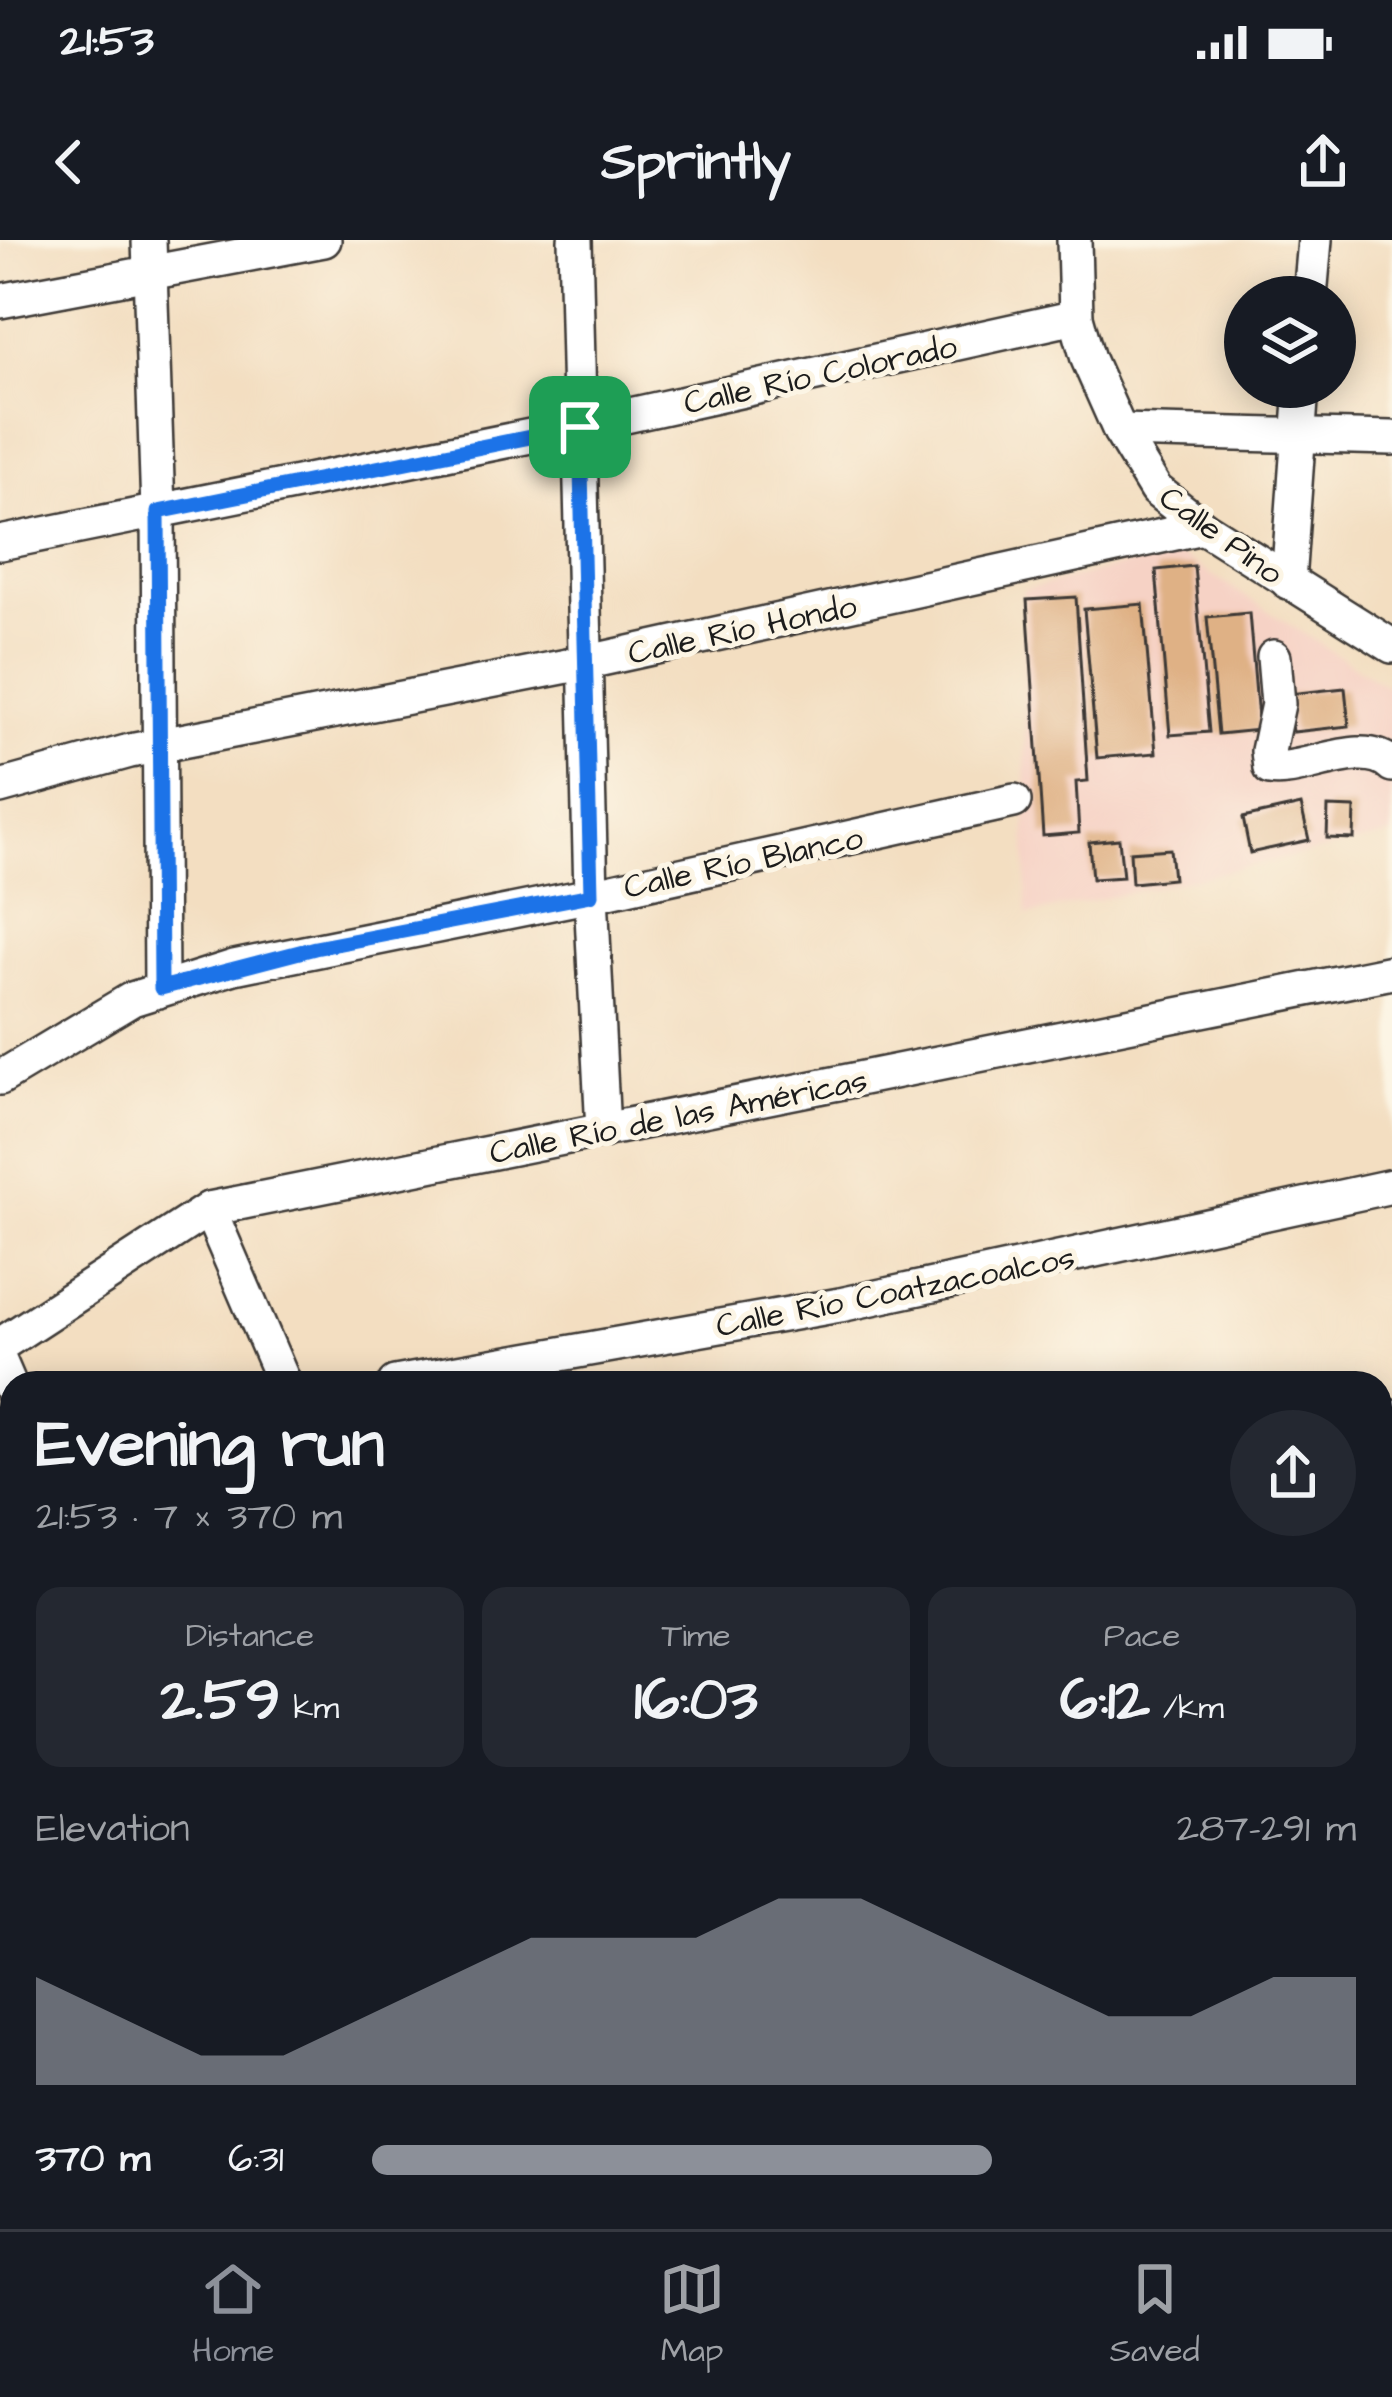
<!DOCTYPE html>
<html lang="en">
<head>
<meta charset="utf-8">
<style>
	:root { --surface:#171b24; --page:#242831; --text:#f1f3f6; --muted:#9ea1a6; --line:#363941; --accent:#8c9099 }
	body { margin:0; font-family:"Architects Daughter",sans-serif; background:var(--page); color:var(--text); height:100vh; display:flex; flex-direction:column; font-size:45px; white-space:nowrap }
	* { box-sizing:border-box; margin:0 }
	p { font-size:39px; color:var(--muted) }
	.icon { flex:none; width:66px; height:66px; fill:none; stroke:currentColor; stroke-width:2; stroke-linecap:round; stroke-linejoin:round }
	.map { position:relative; flex:1; overflow:hidden }
	.drawer { position:absolute; left:0px; top:1131px; width:1392px; height:858px; display:flex; flex-direction:column; background:var(--surface); border-radius:36px 36px 0 0; box-shadow:0 6px 30px #0003 }
	.drawer>* { flex:none }
	.controls { position:absolute; left:1224px; top:36px; display:grid; gap:24px }
	.controls a { display:grid; place-items:center; width:132px; height:132px; border-radius:50%; background:var(--surface); box-shadow:0 6px 30px #0003; font-size:60px }
	.pin { position:absolute; display:grid; place-items:center; width:102px; height:102px; color:#fff; margin:-51px; border-radius:24px; box-shadow:0 6px 18px #0006 }
	.round { display:grid; place-items:center; flex:none; width:126px; height:126px; border-radius:63px; background:var(--page) }
	.head { display:flex; align-items:center; justify-content:space-between; height:204px; padding:0 36px }
	h1 { font-size:66px; font-weight:800; line-height:90px }
	.stats { display:grid; grid-template-columns:repeat(3,1fr); gap:18px; height:204px; padding:12px 36px }
	.stats div { display:grid; align-content:center; border-radius:24px; background:var(--page); text-align:center }
	.stats b { font-size:60px; font-weight:800 }
	.stats small { font-size:33px; font-weight:400 }
	.stats p { font-size:33px }
	.chart { height:336px; padding:24px 36px }
	.chart p { display:flex; justify-content:space-between }
	.chart svg { width:100%; height:216px; margin-top:12px; fill:var(--accent); opacity:.7 }
	ul { padding:0 36px; list-style:none; font-size:39px }
	li { display:grid; grid-template-columns:192px 144px 1fr; align-items:center; height:90px }
	li i { height:30px; border-radius:15px; background:var(--accent) }
	.status { display:flex; justify-content:space-between; align-items:center; height:84px; padding:0 60px; background:var(--surface); direction:ltr }
	.status svg { height:33px; fill:currentColor }
	header { display:flex; justify-content:space-between; align-items:center; height:156px; padding:0 36px; background:var(--surface); font-size:54px; font-weight:800 }
	.menu { display:flex; justify-content:space-around; align-items:center; height:168px; border-top:3px solid var(--line); background:var(--surface); font-size:33px; color:var(--muted) }
	.menu a { display:grid; justify-items:center; gap:6px }
	.menu .active { color:var(--accent) }
	.map>svg:first-child { display:block }
	.built { fill:#f6d2c5 }
	.building { fill:#dfb185 }
	.lines { fill:none; stroke-linecap:round; stroke-linejoin:round }
	.minor-casing { stroke:#3c3935; stroke-width:38 }
	.minor { stroke:#fff; stroke-width:33 }
	.route-casing { stroke:#fff; stroke-width:24 }
	.route { stroke:#1a73e8; stroke-width:15 }
	.labels { text-anchor:middle; stroke-width:10; stroke-linejoin:round; paint-order:stroke }
	.street-label { font-size:33px; fill:#1c1c1c; stroke:#fcf5e5 }
</style>
</head>
<body>
<div class="status"><b>21:53</b><svg viewBox="0 0 49 12"><path d="M0 12V9h3v3zM5 12V6h3v6zM10 12V3h3v9zM15 12V0h3v12zM26 1h20v11H26zM47 4h2v5h-2z"/></svg></div>
<header><svg class="icon" aria-label="back" viewBox="0 0 24 24"><path d="M15 5l-7 7 7 7"/></svg>Sprintly<svg class="icon" aria-label="share" viewBox="0 0 24 24"><path d="M12 15V3M7 8l5-5 5 5M5 13v7h14v-7"/></svg></header>
<div class="map">
<svg width="1392" height="1989" viewBox="0 0 1392 1989">
	<rect width="100%" height="100%" fill="#fcf5e5"/>
	<filter id="ink" filterUnits="userSpaceOnUse"><feTurbulence type="fractalNoise" baseFrequency=".00833" numOctaves="2"/><feDisplacementMap in="SourceGraphic" scale="24" xChannelSelector="R" yChannelSelector="G"/><feConvolveMatrix kernelMatrix="1 2 1 2 8 2 1 2 1" color-interpolation-filters="sRGB"/></filter>
	<filter id="wash" filterUnits="userSpaceOnUse"><feTurbulence type="fractalNoise" baseFrequency=".004" numOctaves="4" result="noise"/><feDisplacementMap in="SourceGraphic" scale="48" xChannelSelector="R" yChannelSelector="G"/><feGaussianBlur stdDeviation="2.7" result="paint"/><feColorMatrix in="noise" values="0 0 0 0 0 0 0 0 0 0 0 0 0 0 0 0 0 1.4 0 .05"/><feComposite in="paint" operator="in"/></filter>
	<g filter="url(#wash)">
		<rect width="100%" height="100%" fill="#f3dec1"/>
		<path class="built" d="M 1177,313 L 1392,450 L 1392,595 L 1027,675 L 1023,350 Z"/>
		<g id="blocks">
			<g class="building">
				<path d="M 1194,326 L 1209,492 L 1170,495 L 1156,330 Z"/>
				<path d="M 1076,357 L 1088,541 L 1076,542 L 1079,593 L 1043,596 L 1027,360 Z"/>
				<path d="M 1143,364 L 1156,513 L 1097,518 L 1084,369 Z"/>
				<path d="M 1249,373 L 1259,490 L 1218,494 L 1207,377 Z"/>
				<path d="M 1345,448 L 1349,486 L 1293,492 L 1288,454 Z"/>
				<path d="M 1301,565 L 1309,600 L 1250,613 L 1243,578 Z"/>
				<path d="M 1328,567 L 1355,568 L 1354,599 L 1327,598 Z"/>
				<path d="M 1119,599 L 1123,637 L 1092,639 L 1089,602 Z"/>
				<path d="M 1170,609 L 1173,639 L 1132,643 L 1130,612 Z"/>
			</g>
		</g>
	</g>
	<g filter="url(#ink)">
		<use href="#blocks" fill-opacity="0" stroke="#3c3935" stroke-width="3"/>
		<g class="lines">
			<g class="minor-casing">
				<g id="minor">
					<path d="M 149,0 L 158,271 L 161,749"/>
					<path d="M 575,0 L 591,655 L 603,891"/>
					<path d="M 1074,0 L 1076,77 L 1088,119 L 1120,191 L 1156,250 L 1203,287 L 1392,406"/>
					<path d="M 1310,57 L 1315,0"/>
					<path d="M 0,61 L 324,0"/>
					<path d="M 1120,191 L 1392,198"/>
					<path d="M 0,303 L 580,186 L 1076,77"/>
					<path d="M 1288,342 L 1302,147"/>
					<path d="M 1274,417 L 1278,464 L 1268,511 L 1270,528 C 1303,534 1363,496 1392,525"/>
					<path d="M 0,547 L 130,511 L 588,422 L 1203,287"/>
					<path d="M 0,838 L 132,759 L 234,727 L 591,655 L 1014,561"/>
					<path d="M 209,969 L 284,1143"/>
					<path d="M 0,1105 L 209,969 L 1392,732"/>
					<path d="M 0,1122 L 12,1150"/>
					<path d="M 395,1143 L 840,1065 L 1392,946"/>
					<path d="M 1380,1179 L 1392,1177"/>
					<path d="M 0,1384 L 12,1375"/>
					<path d="M 1380,1422 L 1392,1421"/>
					<path d="M 1380,1645 L 1392,1642"/>
					<path d="M 0,1650 L 12,1642"/>
					<path d="M 1380,1935 L 1392,1944"/>
					<path d="M 0,1949 L 12,1962"/>
					<path d="M 26,1977 L 37,1989"/>
					<path d="M 551,1977 L 603,1989"/>
					<path d="M 802,1977 L 808,1989"/>
					<path d="M 310,1989 L 327,1977"/>
					<path d="M 1071,1989 L 1086,1977"/>
				</g>
			</g>
			<use href="#minor" class="minor"/>
		</g>
	</g>
	<g class="lines" filter="url(#ink)">
		<g class="route-casing">
			<path id="route" d="M 580,187 L 591,655 L 315,708 L 161,748 L 158,272 Z"/>
		</g>
		<use href="#route" class="route"/>
	</g>
	<g class="labels">
		<g class="street-label">
			<text transform="translate(820 133) rotate(-12)" y="12">Calle Río Colorado</text>
			<text transform="translate(1222 294) rotate(36)" y="12">Calle Pino</text>
			<text transform="translate(742 388) rotate(-12)" y="12">Calle Río Hondo</text>
			<text transform="translate(743 621) rotate(-12)" y="12">Calle Río Blanco</text>
			<text transform="translate(678 875) rotate(-11)" y="12">Calle Río de las Américas</text>
			<text transform="translate(895 1050) rotate(-11)" y="12">Calle Río Coatzacoalcos</text>
		</g>
	</g>
</svg>
<div class="controls">
<a><svg class="icon" aria-label="layers" viewBox="0 0 24 24"><path d="M12 4l9 5-9 5-9-5zM3 14l9 5 9-5"/></svg></a>
</div>
<div class="pin" style="left:580px;top:187px;background:#1e9e55"><svg class="icon" aria-label="arrive" viewBox="0 0 24 24"><path d="M6 21V4h12l-3 4 3 4H6"/></svg></div>
<section class="drawer">
<div class="head"><div><h1>Evening run</h1><p>21:53 · 7 × 370 m</p></div><a class="round"><svg class="icon" aria-label="share" viewBox="0 0 24 24"><path d="M12 15V3M7 8l5-5 5 5M5 13v7h14v-7"/></svg></a></div>
<div class="stats">
<div><p>Distance</p><b>2.59<small> km</small></b></div>
<div><p>Time</p><b>16:03</b></div>
<div><p>Pace</p><b>6:12<small> /km</small></b></div>
</div>
<div class="chart"><p><span>Elevation</span>287–291 m</p>
<svg viewBox="0 0 160 44" preserveAspectRatio="none"><path d="M0 44V22L10 30L20 38L30 38L40 30L50 22L60 14L70 14L80 14L90 6L100 6L110 14L120 22L130 30L140 30L150 22L160 22V44z"/></svg>
</div>
<ul>
<li><b>370 m</b>6:31<i style="width:63%"></i></li>
</ul>
</section>
</div>
<nav class="menu">
<a class="active"><svg class="icon" aria-label="home" viewBox="0 0 24 24"><path d="M3 11l9-7 9 7M6 9v11h12V9"/></svg>Home</a>
<a><svg class="icon" aria-label="map" viewBox="0 0 24 24"><path d="M3 6l6-2 6 2 6-2v14l-6 2-6-2-6 2zM9 4v14M15 6v14"/></svg>Map</a>
<a><svg class="icon" aria-label="saved" viewBox="0 0 24 24"><path d="M7 4h10v16l-5-4-5 4z"/></svg>Saved</a>
</nav>
</body>
</html>
